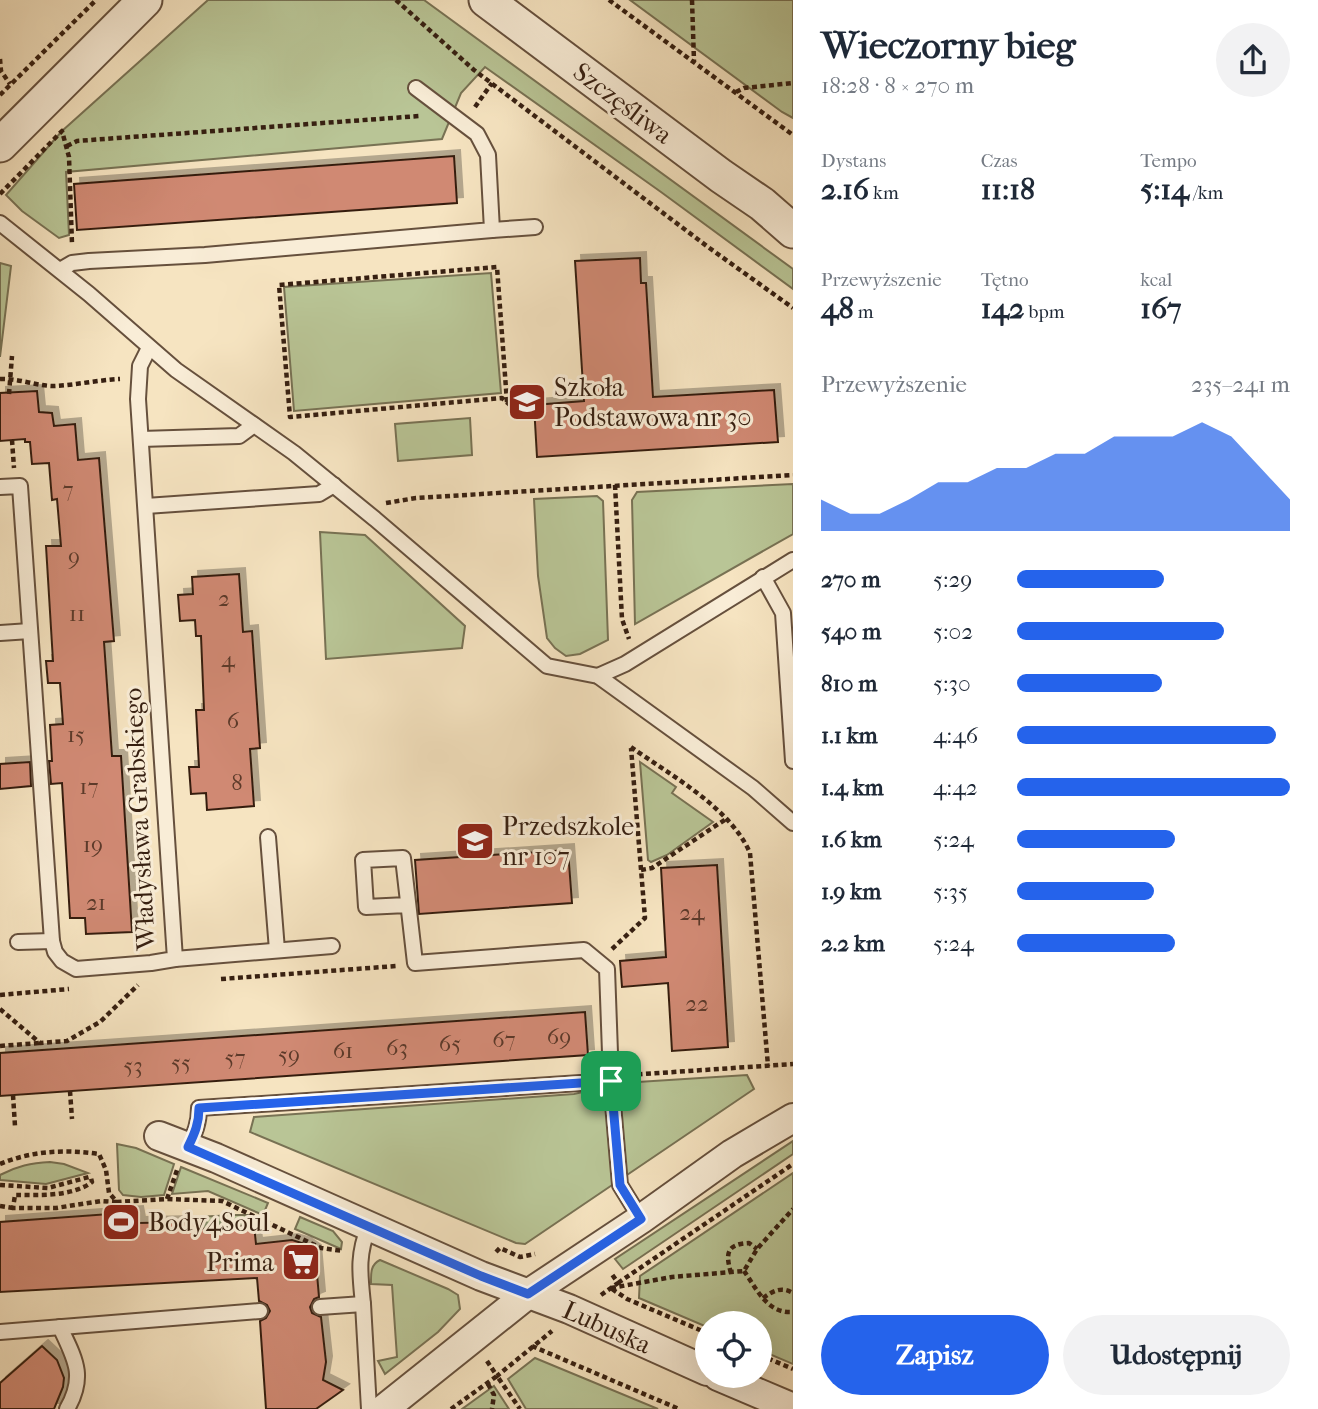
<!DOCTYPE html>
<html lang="pl">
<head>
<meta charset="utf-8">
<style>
	:root { --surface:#fff; --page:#f2f2f3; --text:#1f2937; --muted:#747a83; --accent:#2563eb }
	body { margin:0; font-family:"IM FELL French Canon",serif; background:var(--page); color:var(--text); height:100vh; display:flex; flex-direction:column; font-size:26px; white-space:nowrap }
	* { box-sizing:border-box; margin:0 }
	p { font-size:23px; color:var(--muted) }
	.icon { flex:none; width:38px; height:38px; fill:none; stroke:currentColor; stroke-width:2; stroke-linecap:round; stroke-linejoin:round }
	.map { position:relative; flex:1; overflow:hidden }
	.drawer { display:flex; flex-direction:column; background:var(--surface); width:525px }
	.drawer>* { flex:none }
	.controls { position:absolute; left:695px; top:1311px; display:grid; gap:14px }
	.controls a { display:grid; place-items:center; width:77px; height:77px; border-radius:50%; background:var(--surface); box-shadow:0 7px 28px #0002; font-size:35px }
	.pin { position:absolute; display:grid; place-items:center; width:60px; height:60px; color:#fff; margin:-30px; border-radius:14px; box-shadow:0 4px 10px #0006 }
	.round { display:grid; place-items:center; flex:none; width:74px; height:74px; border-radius:37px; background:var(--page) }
	.summary { display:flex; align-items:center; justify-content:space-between; height:119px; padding:0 28px }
	h1 { font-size:38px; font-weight:800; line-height:52px }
	.metrics { display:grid; grid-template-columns:repeat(3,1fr); gap:10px; height:119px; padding:7px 28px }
	.metrics div { display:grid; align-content:center }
	.metrics b { font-size:30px; font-weight:800 }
	.metrics small { font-size:19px; font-weight:400 }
	.metrics p { font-size:19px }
	.chart { height:196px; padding:14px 28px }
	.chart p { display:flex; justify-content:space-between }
	.chart svg { width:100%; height:126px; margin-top:7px; fill:var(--accent); opacity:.7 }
	.primary-button { display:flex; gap:14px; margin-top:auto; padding:14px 28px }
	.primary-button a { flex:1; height:80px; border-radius:42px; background:var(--accent); color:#fff; font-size:28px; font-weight:800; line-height:80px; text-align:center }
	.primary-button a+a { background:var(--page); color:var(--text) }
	ul { padding:0 28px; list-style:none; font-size:23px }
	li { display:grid; grid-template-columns:112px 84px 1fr; align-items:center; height:52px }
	li i { height:18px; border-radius:9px; background:var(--accent) }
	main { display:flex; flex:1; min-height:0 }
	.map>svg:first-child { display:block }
	.green { fill:#b9c596; stroke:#787254; stroke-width:2 }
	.building { fill:#d08973; stroke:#361f11; stroke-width:2; filter:url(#shadow) }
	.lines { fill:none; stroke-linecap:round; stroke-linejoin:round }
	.service-casing { stroke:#66503d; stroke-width:18 }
	.minor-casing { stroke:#66503d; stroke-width:32 }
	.tertiary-casing { stroke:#66503d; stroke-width:37 }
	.path { stroke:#361f11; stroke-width:4.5; stroke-dasharray:5 3.5; stroke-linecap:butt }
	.service { stroke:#f9edd7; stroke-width:14 }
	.minor { stroke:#f9edd7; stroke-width:28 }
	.tertiary { stroke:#f9edd7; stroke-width:33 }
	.route-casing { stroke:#fff; stroke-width:14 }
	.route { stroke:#2563eb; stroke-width:9 }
	.labels { text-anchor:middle; stroke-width:6; stroke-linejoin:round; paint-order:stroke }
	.number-label { font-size:23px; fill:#5c3a2a }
	.street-label { font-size:26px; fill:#361f11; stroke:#f9edd7 }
	.poi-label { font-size:26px; fill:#361f11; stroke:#f9edd7; text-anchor:start }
</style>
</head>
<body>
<main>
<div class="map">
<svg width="793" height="1409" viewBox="0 0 793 1409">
	<defs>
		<filter id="shadow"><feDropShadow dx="6" dy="-6" stdDeviation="0" flood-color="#0004"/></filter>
	</defs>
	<rect width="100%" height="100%" fill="#f6e4c1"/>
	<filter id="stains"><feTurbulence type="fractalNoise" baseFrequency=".00286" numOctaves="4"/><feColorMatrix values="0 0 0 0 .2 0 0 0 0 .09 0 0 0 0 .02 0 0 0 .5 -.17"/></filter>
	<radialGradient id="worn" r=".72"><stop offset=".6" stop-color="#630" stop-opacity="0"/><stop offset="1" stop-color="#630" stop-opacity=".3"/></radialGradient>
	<g class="green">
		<path d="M 208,0 L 424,0 L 793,269 L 793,289 L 661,192 L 485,67 L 461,93 L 442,139 L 66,172 L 69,235 L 59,238 L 22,211 L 6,195 L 62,131 Z"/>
		<path d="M 630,0 L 793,0 L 793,118 L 782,112 Z"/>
		<path d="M 0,263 L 11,266 L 0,357 Z"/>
		<path d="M 491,273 L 501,393 L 294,411 L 284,287 Z"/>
		<path d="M 470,418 L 472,455 L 398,461 L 395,424 Z"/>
		<path d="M 793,484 L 793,534 L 635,624 L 632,500 L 637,492 Z"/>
		<path d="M 597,496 L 603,501 L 608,640 L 580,654 L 566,656 L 555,648 L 547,638 L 538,576 L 534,499 Z"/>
		<path d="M 320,532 L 365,535 L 465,626 L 462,648 L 326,659 Z"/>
		<path d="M 640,762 L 676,787 L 672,793 L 713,822 L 667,855 L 651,862 L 648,860 Z"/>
		<path d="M 747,1075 L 754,1089 L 525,1244 L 516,1243 L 250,1132 L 254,1117 L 574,1094 L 622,1083 Z"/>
		<path d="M 793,1141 L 793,1154 L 623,1269 L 615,1259 Z"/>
		<path d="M 117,1144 L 136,1148 L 174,1164 L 164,1195 L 141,1197 L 123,1195 L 119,1190 Z"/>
		<path d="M 50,1162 L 64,1164 L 88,1173 L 46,1184 L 0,1180 L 0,1175 C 17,1166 31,1163 50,1162 Z"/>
		<path d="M 181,1167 L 268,1203 L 263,1215 L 208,1191 L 172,1194 Z"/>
		<path d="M 793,1173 L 793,1364 L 760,1350 L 760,1323 L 707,1323 L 707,1327 L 639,1298 L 640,1276 Z"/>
		<path d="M 236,1215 L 248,1215 L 253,1219 L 254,1225 L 198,1229 L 196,1217 Z"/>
		<path d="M 300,1217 L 333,1231 L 342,1242 L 341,1249 L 295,1229 Z"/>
		<path d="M 380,1260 L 448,1289 L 458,1295 L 460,1309 L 438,1332 L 385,1374 L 378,1361 L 397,1357 L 392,1285 L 371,1284 C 371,1274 370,1265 380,1260 Z"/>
		<path d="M 535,1358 L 658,1409 L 526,1409 L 508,1379 Z"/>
		<path d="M 494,1386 L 509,1409 L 462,1409 L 491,1388 Z"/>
	</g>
	<g class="building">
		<path d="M 454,156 L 457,203 L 77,230 L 74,184 Z"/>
		<path d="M 640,258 L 641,283 L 646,283 L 653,397 L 774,390 L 778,442 L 537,457 L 534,405 L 584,401 L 575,261 Z"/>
		<path d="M 37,391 L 39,412 L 52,413 L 54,426 L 75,424 L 78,460 L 99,458 L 114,641 L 104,642 L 112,756 L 121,756 L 132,932 L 86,934 L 85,918 L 70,918 L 62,783 L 51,784 L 49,761 L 52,761 L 50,725 L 63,724 L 60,683 L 48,683 L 46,661 L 53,661 L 46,546 L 61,546 L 57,499 L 52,500 L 49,463 L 32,464 L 30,442 L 25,442 L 25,439 L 0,441 L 0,393 Z"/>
		<path d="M 239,574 L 243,632 L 252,631 L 260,748 L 250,749 L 254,806 L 207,810 L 206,793 L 191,794 L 189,767 L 199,767 L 196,710 L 204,710 L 201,636 L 196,636 L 195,620 L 180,621 L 178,595 L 193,594 L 192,577 Z"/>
		<path d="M 30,762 L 31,786 L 0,789 L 0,764 Z"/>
		<path d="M 568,850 L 572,903 L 419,914 L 415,860 Z"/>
		<path d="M 717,865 L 728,1047 L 672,1051 L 668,983 L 622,987 L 620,961 L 666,957 L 661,868 Z"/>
		<path d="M 585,1012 L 588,1055 L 0,1096 L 0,1053 Z"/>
		<path d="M 137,1212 L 139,1223 L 190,1222 L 202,1229 L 254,1225 L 256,1244 L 292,1240 L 305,1244 L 315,1251 L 319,1297 L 314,1299 L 310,1307 L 312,1313 L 321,1317 L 326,1362 L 323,1380 L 343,1390 L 316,1409 L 266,1409 L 260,1321 L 266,1318 L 270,1311 L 267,1305 L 259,1301 L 257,1278 L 0,1292 L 0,1222 Z"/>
		<path d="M 42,1346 L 57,1360 L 64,1378 L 63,1387 L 54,1409 L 0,1409 L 0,1383 Z"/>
	</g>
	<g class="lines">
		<g class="service-casing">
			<g id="service">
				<path d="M 0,223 L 89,294 L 176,370 L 294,453 L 375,519 L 547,666 L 598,676 L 753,788 L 793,823"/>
				<path d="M 492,230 L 535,227"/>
				<path d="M 60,270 L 72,263 L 89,261 L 205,255 L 492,230 L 488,155 L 477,134 L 416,88"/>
				<path d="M 141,439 L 239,436 L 254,425"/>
				<path d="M 0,487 L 20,486 L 52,941 L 55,952 L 62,961 L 76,969 L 151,963 L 175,959 L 138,399 L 140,366 L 149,348"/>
				<path d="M 146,506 L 319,494 L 334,485"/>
				<path d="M 763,577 L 783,613 L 793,761"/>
				<path d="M 0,633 L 30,631"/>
				<path d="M 598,676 L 625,664 L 793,560"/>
				<path d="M 268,837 L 277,950"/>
				<path d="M 407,905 L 366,907 L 363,860 L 403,858 L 415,963 L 584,950 L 607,969 L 611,1081 L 620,1185 L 641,1219"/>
				<path d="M 18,942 L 52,941"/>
				<path d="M 175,959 L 332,946"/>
				<path d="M 188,1147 C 195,1133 199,1123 199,1108 L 611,1081"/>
				<path d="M 363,1304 C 360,1274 357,1255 369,1226"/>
				<path d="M 320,1307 L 363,1304 L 369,1409"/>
				<path d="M 60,1327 C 75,1359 86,1376 67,1409"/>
				<path d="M 0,1332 L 260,1311"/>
			</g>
		</g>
		<g class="minor-casing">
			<g id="minor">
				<path d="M 159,1136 L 216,1158 L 481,1276 L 569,1309 L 707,1371"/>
				<path d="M 718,1376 L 793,1408"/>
				<path d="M 384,1409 L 528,1294 L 641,1219 L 732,1154 L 793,1118"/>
			</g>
		</g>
		<g class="tertiary-casing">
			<g id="tertiary">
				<path d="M 486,0 L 721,176 L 762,204 L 793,231"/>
				<path d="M 0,145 L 145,0"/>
			</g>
		</g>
		<g class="path">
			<path d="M 396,0 L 474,70 L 708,247 L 793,308"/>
			<path d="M 609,0 L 793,135"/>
			<path d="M 692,0 L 694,61"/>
			<path d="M 0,59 L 1,71 L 10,84"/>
			<path d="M 736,92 L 744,88 L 793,83"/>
			<path d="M 0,95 L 96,0"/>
			<path d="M 475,107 L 492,83"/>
			<path d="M 67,146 L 77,141 L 419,116"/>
			<path d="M 0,194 L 62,131 L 69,157 L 72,244"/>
			<path d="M 0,379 C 18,378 36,386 54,386 C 76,385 98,380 120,379"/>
			<path d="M 9,394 L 12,356"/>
			<path d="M 507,402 L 497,267 L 279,285 L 290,417 L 502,398 L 519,413"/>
			<path d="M 12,440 L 14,468"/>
			<path d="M 615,485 L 622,619 L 629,639"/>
			<path d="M 386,503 L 416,498 L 793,475"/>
			<path d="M 631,747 C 670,775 731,808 750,853 L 768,1066"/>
			<path d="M 641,870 L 652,868 L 726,819"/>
			<path d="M 612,949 L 645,918 L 631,748"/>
			<path d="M 221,979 L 397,966"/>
			<path d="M 0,995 L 69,989"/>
			<path d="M 0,1009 L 40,1043 L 67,1041 L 100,1022 L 138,985"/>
			<path d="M 0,1046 L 39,1043"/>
			<path d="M 629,1075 L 793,1064"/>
			<path d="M 70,1091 L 72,1119"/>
			<path d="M 13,1095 L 15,1126"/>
			<path d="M 0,1164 C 31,1151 65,1149 99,1154 L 106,1170 L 109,1193 L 117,1202 L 167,1199 L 222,1201 L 321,1248 L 343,1251"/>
			<path d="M 0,1185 L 48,1188 L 89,1177 L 91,1178 L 92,1182 C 72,1197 39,1195 15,1195 L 13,1208 L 56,1208 L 101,1201 L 117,1202"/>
			<path d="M 167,1199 L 177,1170"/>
			<path d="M 0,1206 L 13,1208"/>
			<path d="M 496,1252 L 500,1248 L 520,1257 L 535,1254"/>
			<path d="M 744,1271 C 757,1289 767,1314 793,1312"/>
			<path d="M 731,1273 C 725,1253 727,1244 749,1243 L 757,1249"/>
			<path d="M 618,1283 L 793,1164"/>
			<path d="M 611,1288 L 672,1277 L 744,1271 L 757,1249 L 793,1209"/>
			<path d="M 612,1289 L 627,1299 L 707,1333"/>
			<path d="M 601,1295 L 618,1283 L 611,1273"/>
			<path d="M 763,1298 C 773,1291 781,1286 793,1293"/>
			<path d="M 532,1346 L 679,1409"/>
			<path d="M 760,1355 L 793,1369"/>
			<path d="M 487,1361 L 497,1376 L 552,1331"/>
			<path d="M 488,1384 L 494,1395 L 492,1409"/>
			<path d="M 451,1409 L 497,1376 L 520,1409"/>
		</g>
		<use href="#service" class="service"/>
		<use href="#minor" class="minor"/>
		<use href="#tertiary" class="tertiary"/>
	</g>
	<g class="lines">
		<g class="route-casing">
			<path id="route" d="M 611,1081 L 620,1185 L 641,1219 L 528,1294 L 481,1276 L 188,1147 C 195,1133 199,1123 199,1108 Z"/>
		</g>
		<use href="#route" class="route"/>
	</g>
	<defs>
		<g id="school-square" transform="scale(2.0125)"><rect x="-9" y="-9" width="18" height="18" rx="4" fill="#8f2418" stroke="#f9edd7"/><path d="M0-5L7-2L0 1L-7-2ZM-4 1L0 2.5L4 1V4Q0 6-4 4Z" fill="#fff"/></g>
		<g id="stadium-square" transform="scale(2.0125)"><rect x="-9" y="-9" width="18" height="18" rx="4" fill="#8f2418" stroke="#f9edd7"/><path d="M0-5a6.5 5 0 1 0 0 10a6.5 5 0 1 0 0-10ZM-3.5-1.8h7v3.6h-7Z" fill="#fff"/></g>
		<g id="supermarket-square" transform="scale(2.0125)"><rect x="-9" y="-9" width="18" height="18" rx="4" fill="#8f2418" stroke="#f9edd7"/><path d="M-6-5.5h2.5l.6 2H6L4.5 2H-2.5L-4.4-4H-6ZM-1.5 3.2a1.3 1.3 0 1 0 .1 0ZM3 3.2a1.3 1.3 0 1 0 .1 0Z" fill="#fff"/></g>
	</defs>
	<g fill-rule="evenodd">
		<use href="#school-square" x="527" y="402"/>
		<use href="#school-square" x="475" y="841"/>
		<use href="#stadium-square" x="121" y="1222"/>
		<use href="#supermarket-square" x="301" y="1262"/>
	</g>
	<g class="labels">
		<g class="number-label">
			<text x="68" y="497">7</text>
			<text x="74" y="564">9</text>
			<text x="224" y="606">2</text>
			<text x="77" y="621">11</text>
			<text x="228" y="667">4</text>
			<text x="233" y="728">6</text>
			<text x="76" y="742">15</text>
			<text x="237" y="790">8</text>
			<text x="89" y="794">17</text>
			<text x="93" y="852">19</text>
			<text x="96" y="910">21</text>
			<text x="692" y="920">24</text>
			<text x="697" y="1011">22</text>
			<text x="559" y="1044">69</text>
			<text x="504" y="1047">67</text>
			<text x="450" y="1051">65</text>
			<text x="397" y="1055">63</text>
			<text x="343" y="1058">61</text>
			<text x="289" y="1062">59</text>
			<text x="235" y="1065">57</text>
			<text x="181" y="1070">55</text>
			<text x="133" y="1073">53</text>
		</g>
		<g class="street-label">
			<text transform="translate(623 103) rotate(37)" y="9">Szczęśliwa</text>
			<text transform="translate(139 819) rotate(-93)" y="9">Władysława Grabskiego</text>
			<text transform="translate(607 1327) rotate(24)" y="9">Lubuska</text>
		</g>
		<g class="poi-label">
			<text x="554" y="396">Szkoła<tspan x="554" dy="30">Podstawowa nr 30</tspan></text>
			<text x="502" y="835">Przedszkole<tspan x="502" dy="30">nr 107</tspan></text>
			<text x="148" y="1231">Body4Soul</text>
			<text x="274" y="1271" text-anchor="end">Prima</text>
		</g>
	</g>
	<rect width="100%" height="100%" filter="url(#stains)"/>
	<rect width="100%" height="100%" fill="url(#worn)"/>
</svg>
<div class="controls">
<a><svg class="icon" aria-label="locate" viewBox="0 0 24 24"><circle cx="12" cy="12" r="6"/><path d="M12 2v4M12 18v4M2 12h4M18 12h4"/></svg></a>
</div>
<div class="pin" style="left:611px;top:1081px;background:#1e9e55"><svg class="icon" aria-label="arrive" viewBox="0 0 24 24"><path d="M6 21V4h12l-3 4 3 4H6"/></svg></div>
</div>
<section class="drawer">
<div class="summary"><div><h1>Wieczorny bieg</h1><p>18:28 · 8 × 270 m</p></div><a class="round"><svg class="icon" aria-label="share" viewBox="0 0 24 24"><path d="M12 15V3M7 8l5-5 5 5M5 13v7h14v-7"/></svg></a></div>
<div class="metrics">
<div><p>Dystans</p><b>2.16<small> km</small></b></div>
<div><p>Czas</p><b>11:18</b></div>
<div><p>Tempo</p><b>5:14<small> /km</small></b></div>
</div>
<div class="metrics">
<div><p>Przewyższenie</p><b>48<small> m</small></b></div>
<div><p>Tętno</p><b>142<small> bpm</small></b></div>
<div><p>kcal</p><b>167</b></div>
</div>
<div class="chart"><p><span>Przewyższenie</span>235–241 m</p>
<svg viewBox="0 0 160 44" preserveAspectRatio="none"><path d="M0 44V33L10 38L20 38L30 33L40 27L50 27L60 22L70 22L80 17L90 17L100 11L110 11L120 11L130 6L140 11L150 22L160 33V44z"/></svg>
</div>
<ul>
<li><b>270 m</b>5:29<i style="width:54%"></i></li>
<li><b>540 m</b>5:02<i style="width:76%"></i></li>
<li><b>810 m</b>5:30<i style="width:53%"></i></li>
<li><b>1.1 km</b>4:46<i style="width:95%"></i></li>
<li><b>1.4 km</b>4:42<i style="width:100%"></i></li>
<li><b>1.6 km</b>5:24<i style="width:58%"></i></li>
<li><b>1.9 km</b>5:35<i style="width:50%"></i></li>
<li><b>2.2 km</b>5:24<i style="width:58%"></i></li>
</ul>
<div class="primary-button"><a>Zapisz</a><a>Udostępnij</a></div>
</section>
</main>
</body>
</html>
